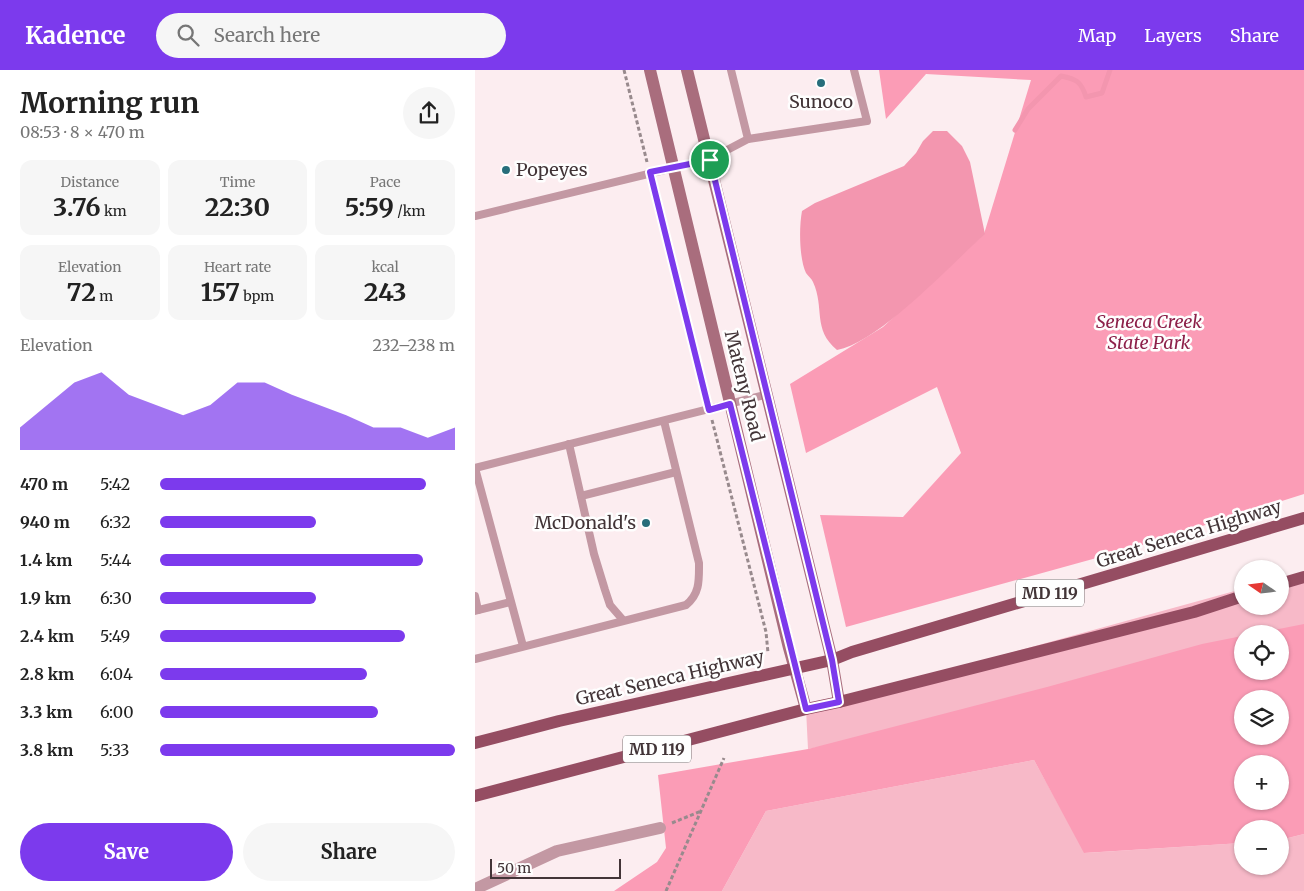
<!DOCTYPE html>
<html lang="en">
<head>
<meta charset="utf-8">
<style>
	:root { --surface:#fff; --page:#f6f6f6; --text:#222; --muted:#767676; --accent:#7c3aed }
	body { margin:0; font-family:Merriweather,serif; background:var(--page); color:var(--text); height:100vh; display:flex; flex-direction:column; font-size:19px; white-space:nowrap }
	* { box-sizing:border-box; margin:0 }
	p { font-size:16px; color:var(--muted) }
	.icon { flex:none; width:28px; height:28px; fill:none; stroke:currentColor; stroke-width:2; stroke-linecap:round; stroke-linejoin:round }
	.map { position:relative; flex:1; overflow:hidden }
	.side { display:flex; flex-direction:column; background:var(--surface); width:475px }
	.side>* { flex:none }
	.needle { width:32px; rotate:284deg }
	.tools { position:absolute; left:759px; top:490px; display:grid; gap:10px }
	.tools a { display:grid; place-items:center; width:55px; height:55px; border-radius:50%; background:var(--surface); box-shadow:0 1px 4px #0004; font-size:25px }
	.scale { position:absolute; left:15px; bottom:12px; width:131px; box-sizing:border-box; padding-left:5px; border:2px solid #423437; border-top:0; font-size:14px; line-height:18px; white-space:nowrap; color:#423437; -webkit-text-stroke:4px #fefefe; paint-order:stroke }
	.pin { position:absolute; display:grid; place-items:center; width:42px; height:42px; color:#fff; margin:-21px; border:2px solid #fff; border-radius:50%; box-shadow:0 1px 5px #0007 }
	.round { display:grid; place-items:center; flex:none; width:52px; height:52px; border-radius:26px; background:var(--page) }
	.head { display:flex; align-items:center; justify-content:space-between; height:85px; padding:0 20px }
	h1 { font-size:28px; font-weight:700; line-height:38px }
	.stats { display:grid; grid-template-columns:repeat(3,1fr); gap:8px; height:85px; padding:5px 20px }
	.stats div { display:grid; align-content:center; border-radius:12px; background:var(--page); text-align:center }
	.stats b { font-size:25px; font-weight:700 }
	.stats small { font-size:14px; font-weight:400 }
	.stats p { font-size:14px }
	.chart { height:140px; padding:10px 20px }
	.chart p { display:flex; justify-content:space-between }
	.chart svg { width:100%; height:90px; margin-top:5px; fill:var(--accent); opacity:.7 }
	.action { display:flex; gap:10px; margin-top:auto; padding:10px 20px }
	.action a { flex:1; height:58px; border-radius:30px; background:var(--accent); color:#fff; font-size:20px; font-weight:700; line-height:58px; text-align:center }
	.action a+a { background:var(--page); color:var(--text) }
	ul { padding:0 20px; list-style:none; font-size:16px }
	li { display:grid; grid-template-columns:80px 60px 1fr; align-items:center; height:38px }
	li i { height:12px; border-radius:6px; background:var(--accent) }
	header { display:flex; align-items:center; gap:30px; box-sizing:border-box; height:70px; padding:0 25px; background:var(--accent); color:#fff }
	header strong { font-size:24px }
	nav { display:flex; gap:28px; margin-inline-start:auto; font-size:18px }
	.search { width:350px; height:45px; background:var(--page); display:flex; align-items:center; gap:12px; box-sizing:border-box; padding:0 18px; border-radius:28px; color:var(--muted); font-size:19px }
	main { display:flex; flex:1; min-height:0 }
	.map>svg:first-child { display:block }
	.green { fill:#f7b9c8 }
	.forest { fill:#fb9cb6; fill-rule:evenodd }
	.water { fill:#f396af }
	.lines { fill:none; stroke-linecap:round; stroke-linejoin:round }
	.stream { stroke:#f396af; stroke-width:5 }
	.path { stroke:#988a8d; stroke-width:3; stroke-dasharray:4 2.5; stroke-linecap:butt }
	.lane { stroke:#c398a3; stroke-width:8 }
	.street { stroke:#c398a3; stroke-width:12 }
	.secondary { stroke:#a96d7d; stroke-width:12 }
	.primary { stroke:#954d62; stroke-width:12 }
	.route-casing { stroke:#fff; stroke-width:10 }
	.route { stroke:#7c3aed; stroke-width:6 }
	.poi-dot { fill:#276e7b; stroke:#fefefe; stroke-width:2 }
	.labels { text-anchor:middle; stroke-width:5; stroke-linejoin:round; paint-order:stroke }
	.shield { fill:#fefefe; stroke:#7a7173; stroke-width:1 }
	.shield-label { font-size:16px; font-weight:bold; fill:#423437 }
	.poi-label { font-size:18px; fill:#423437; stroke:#fefefe }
	.park-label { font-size:18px; font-style:italic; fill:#8d214a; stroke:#fefefe }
	.street-label { font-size:18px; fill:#423437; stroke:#fefefe }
</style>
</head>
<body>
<header>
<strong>Kadence</strong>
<div class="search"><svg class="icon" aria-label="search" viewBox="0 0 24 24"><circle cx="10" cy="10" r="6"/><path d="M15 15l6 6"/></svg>Search here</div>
<nav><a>Map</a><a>Layers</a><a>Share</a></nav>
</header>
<main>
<section class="side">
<div class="head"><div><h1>Morning run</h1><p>08:53 · 8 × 470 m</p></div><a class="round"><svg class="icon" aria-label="share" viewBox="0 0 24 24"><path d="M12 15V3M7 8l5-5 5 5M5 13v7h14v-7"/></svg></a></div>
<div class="stats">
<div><p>Distance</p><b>3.76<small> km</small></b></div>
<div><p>Time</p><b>22:30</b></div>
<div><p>Pace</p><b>5:59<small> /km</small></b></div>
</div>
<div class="stats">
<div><p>Elevation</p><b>72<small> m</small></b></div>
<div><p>Heart rate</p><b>157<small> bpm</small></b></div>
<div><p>kcal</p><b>243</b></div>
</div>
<div class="chart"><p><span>Elevation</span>232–238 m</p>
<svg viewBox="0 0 160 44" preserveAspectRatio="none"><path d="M0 44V33L10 22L20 11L30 6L40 17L50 22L60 27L70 22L80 11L90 11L100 17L110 22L120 27L130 33L140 33L150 38L160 33V44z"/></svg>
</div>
<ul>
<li><b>470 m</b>5:42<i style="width:90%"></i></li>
<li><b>940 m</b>6:32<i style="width:53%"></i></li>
<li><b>1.4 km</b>5:44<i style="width:89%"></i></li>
<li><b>1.9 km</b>6:30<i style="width:53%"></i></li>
<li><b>2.4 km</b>5:49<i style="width:83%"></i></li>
<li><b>2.8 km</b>6:04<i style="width:70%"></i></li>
<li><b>3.3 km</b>6:00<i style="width:74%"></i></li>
<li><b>3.8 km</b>5:33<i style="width:100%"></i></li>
</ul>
<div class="action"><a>Save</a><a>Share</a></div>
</section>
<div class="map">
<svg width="829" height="821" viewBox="0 0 829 821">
	<rect width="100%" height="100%" fill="#fcedf0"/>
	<g class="green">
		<path d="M 829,502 L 829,557 L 801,564 L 768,564 L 767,572 L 391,668 L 333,679 L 331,639 L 767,519 L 768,536 L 805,536 L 805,508 Z"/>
		<path d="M 559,690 L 610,783 L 767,773 L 768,796 L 805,796 L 805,770 L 829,764 L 829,821 L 247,821 L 291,741 Z"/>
	</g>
	<g class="forest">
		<path d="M 404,0 L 829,0 L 829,424 L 654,479 L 371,557 L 345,445 L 428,447 L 486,383 L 462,317 L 331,383 L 315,314 L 408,257 L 509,164 L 556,10 L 451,4 L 411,49 Z"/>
		<path d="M 829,554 L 829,764 L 805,770 L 805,759 L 768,759 L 767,773 L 609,783 L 559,690 L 291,741 L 247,821 L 139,821 L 182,792 L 191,778 L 183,705 L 333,679 L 572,617 L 727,574 L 767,566 L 768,601 L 805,601 L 805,564 L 779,564 ZM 768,629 L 805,629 L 805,666 L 768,666 ZM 768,694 L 805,694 L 805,731 L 768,731 Z"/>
	</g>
	<path class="water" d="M 458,61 L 472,61 L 487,76 L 495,92 L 510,164 C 475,195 405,272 362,280 C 337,259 350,238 338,212 C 337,209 333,206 331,203 C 324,188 324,157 327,141 L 340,133 L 429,96 L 441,83 L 448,71 Z"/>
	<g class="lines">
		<path class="stream" d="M 540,60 L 553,39 L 586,6 C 601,9 606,11 611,27 L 627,23 L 635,0"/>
		<g class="path">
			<path d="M 149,0 L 172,92"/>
			<path d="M 178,115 L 231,329"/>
			<path d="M 237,350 L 291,562 L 293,583"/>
			<path d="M 197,753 L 226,741"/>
			<path d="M 191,821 L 249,688"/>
		</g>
		<g class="lane">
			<path d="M 273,69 L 392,51 L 379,0"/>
			<path d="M 0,146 L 235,89 L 273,69 L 256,0"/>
			<path d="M 94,374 L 119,484 L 130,520 L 135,535 L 148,550"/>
			<path d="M 0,398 L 293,324"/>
			<path d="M 0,398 L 48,576"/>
			<path d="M 106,426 L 201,402"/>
			<path d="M 0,526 L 3,540"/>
			<path d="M 0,541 L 35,532"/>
			<path d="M 0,589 L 211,535 C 225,524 224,510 224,493 L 189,351"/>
		</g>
		<path class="street" d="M 0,819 L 82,781 L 185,758"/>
		<g class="secondary">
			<path d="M 175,0 L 314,578 L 331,639"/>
			<path d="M 212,0 L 357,590 L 364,632"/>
		</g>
		<g class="primary">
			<path d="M 805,514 L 829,507"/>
			<path d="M 0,673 L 84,651 L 357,590 L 377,582 L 829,448"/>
			<path d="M 0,726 L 331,639 L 364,632 L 719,542 L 768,526"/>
		</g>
	</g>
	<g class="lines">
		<g class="route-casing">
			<path id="route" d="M 235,90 L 357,590 L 364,632 L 331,639 L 255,334 L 234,340 L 175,102 Z"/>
		</g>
		<use href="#route" class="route"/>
	</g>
	<g class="poi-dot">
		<circle cx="346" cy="13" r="5"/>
		<circle cx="31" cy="100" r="5"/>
		<circle cx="171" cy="453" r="5"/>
	</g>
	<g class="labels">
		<g class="shield">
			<rect x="541" y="509.5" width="68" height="27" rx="4"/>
			<rect x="148" y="665.5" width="68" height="27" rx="4"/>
		</g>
		<g class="shield-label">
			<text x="575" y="529">MD 119</text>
			<text x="182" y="685">MD 119</text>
		</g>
		<g class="poi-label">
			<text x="346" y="38">Sunoco</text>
			<text x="41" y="106" text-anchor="start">Popeyes</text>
			<text x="161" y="459" text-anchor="end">McDonald's</text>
		</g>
		<g class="park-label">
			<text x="674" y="258">Seneca Creek<tspan x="674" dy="21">State Park</tspan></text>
		</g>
		<g class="street-label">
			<text transform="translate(269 316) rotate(76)" y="6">Mateny Road</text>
			<text transform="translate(714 464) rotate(-17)" y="6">Great Seneca Highway</text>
			<text transform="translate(195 608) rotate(-13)" y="6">Great Seneca Highway</text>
		</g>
	</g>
</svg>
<div class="tools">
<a><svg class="needle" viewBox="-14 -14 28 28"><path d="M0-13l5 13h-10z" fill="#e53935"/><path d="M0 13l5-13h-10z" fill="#767676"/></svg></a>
<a><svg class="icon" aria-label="locate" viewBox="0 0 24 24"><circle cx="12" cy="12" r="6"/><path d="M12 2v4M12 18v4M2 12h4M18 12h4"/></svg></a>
<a><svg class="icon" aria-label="layers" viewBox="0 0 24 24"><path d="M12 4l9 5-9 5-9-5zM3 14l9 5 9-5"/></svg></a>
<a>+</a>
<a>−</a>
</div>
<div class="scale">50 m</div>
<div class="pin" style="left:235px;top:90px;background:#1e9e55"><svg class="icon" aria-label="arrive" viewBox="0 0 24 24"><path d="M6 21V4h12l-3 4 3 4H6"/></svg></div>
</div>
</main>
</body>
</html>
